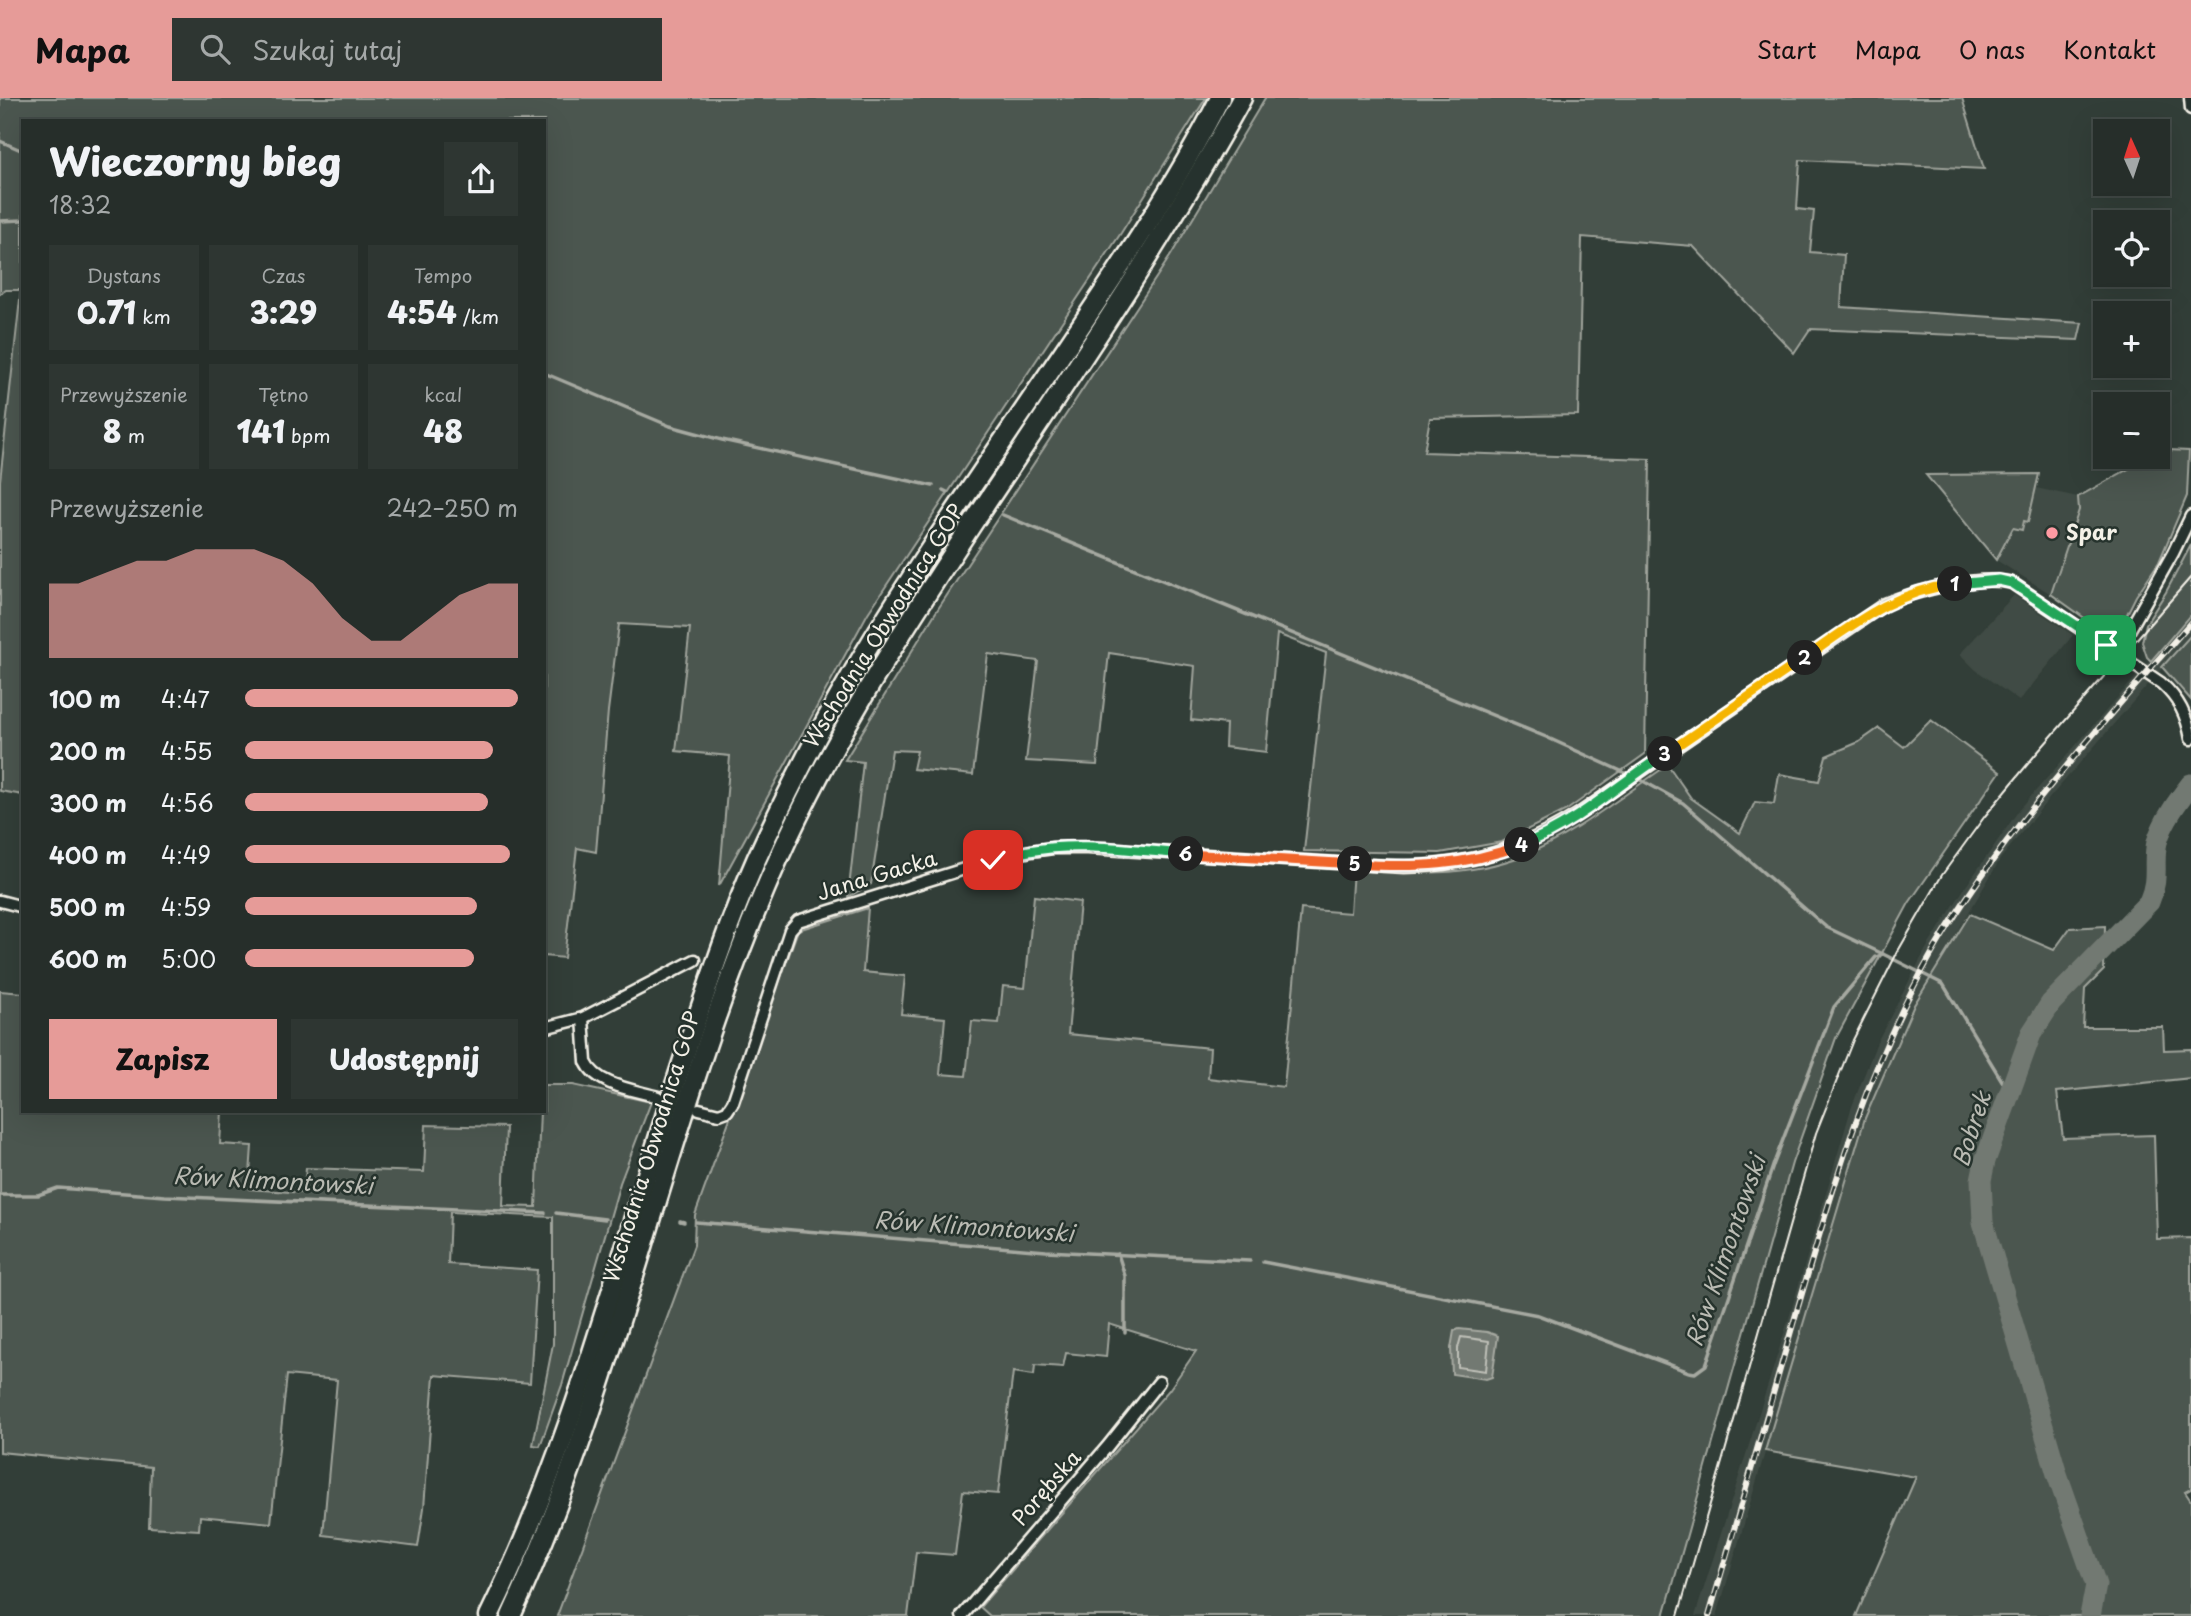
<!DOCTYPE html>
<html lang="pl">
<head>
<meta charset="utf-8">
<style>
	:root { --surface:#262e2a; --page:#2e3632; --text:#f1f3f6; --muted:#a4a8a8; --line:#424a47; --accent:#e69b98 }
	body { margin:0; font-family:"Playpen Sans",sans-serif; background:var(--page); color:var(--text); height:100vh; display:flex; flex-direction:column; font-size:26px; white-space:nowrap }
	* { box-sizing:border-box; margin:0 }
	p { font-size:23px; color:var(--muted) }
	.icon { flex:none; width:38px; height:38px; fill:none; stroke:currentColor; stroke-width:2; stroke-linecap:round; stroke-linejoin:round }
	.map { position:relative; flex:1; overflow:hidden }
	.drawer { position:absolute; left:21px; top:21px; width:525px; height:994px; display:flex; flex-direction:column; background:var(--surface); border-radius:0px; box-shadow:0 7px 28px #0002,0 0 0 2px var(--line) }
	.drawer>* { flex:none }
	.needle { width:46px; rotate:357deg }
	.controls { position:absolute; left:2093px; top:21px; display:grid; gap:14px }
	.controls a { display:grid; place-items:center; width:77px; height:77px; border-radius:0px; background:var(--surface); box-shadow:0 7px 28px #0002,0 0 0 2px var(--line); font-size:35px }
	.pin { position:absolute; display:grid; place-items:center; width:60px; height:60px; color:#fff; margin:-30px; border-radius:14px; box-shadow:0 4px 10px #0006 }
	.km { position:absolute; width:35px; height:35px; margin:-18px; border-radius:50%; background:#222; color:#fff; font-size:19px; line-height:35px; text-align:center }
	.round { display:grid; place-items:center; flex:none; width:74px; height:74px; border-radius:0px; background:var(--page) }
	.head { display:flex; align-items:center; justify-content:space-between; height:119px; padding:0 28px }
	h1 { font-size:38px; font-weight:800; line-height:52px }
	.metrics { display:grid; grid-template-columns:repeat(3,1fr); gap:10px; height:119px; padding:7px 28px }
	.metrics div { display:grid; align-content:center; border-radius:0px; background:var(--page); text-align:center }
	.metrics b { font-size:30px; font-weight:800 }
	.metrics small { font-size:19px; font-weight:400 }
	.metrics p { font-size:19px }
	.chart { height:196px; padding:14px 28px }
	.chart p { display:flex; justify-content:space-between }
	.chart svg { width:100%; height:126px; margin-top:7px; fill:var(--accent); opacity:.7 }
	.cta { display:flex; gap:14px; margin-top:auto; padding:14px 28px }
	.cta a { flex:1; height:80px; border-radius:0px; background:var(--accent); color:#111; font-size:28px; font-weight:800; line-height:80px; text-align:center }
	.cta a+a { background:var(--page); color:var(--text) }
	ul { padding:0 28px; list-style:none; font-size:23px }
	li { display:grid; grid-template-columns:112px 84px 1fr; align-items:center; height:52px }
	li i { height:18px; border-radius:9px; background:var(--accent) }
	header { display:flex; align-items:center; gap:42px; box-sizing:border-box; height:98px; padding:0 35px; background:var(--accent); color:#111 }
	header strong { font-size:33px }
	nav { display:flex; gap:38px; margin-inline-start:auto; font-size:24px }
	.search { width:490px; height:63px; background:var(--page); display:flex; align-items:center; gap:18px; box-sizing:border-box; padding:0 24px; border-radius:0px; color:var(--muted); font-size:26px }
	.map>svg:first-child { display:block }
	.built { fill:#404b44 }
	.green { fill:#4c564f; stroke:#a0a49c; stroke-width:2 }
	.water { fill:#727972; stroke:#a6a9a1; stroke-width:2 }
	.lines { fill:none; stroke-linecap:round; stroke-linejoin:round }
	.shore { stroke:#c0c1b9; stroke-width:2 }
	.stream { stroke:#a6a9a1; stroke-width:3.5 }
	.river { stroke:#727972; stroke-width:21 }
	.street-casing { stroke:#f4f1e8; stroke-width:15 }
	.highway-casing { stroke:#f4f1e8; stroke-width:23 }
	.street { stroke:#26332d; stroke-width:10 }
	.highway { stroke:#26332d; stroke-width:18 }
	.tram { stroke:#f4f1e8; stroke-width:2 }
	.rail-casing { stroke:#f4f1e8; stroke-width:6 }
	.rail { stroke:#26332d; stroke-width:3.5; stroke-dasharray:10; stroke-linecap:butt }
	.split-1-casing { stroke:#fff; stroke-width:14 }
	.split-2-casing { stroke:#fff; stroke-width:14 }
	.split-3-casing { stroke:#fff; stroke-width:14 }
	.split-4-casing { stroke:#fff; stroke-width:14 }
	.split-5-casing { stroke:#fff; stroke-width:14 }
	.split-6-casing { stroke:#fff; stroke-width:14 }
	.split-7-casing { stroke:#fff; stroke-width:14 }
	.split-1 { stroke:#22a559; stroke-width:9 }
	.split-2 { stroke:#f5b400; stroke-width:9 }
	.split-3 { stroke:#f5b400; stroke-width:9 }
	.split-4 { stroke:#22a559; stroke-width:9 }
	.split-5 { stroke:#f0652b; stroke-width:9 }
	.split-6 { stroke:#f0652b; stroke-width:9 }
	.split-7 { stroke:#22a559; stroke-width:9 }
	.poi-dot { fill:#ff9aa2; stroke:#26332d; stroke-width:2.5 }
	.labels { text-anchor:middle; stroke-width:5; stroke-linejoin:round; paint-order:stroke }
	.poi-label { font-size:21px; font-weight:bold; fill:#f4f1e8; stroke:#26332d; text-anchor:start }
	.street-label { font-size:21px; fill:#f4f1e8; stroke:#26332d }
	.water-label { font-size:23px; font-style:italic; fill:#babbb3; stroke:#26332d }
</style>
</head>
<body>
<header>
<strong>Mapa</strong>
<div class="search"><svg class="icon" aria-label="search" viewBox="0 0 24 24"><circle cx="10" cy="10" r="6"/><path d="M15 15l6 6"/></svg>Szukaj tutaj</div>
<nav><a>Start</a><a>Mapa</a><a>O nas</a><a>Kontakt</a></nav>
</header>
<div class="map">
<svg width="2191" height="1518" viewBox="0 0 2191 1518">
	<rect width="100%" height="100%" fill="#323e38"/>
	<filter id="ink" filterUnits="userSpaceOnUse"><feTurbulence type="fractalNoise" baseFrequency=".0143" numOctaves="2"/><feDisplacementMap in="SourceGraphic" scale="14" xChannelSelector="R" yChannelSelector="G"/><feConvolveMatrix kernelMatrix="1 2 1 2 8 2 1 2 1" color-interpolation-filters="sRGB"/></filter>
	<g filter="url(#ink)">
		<g class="built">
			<path d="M 2036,390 L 2078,399 L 2079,412 L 2051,496 L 1996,462 L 2014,430 L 2024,423 L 2028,424 Z"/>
			<path d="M 2014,497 L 2073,537 L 2019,603 L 1976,572 L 1960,556 Z"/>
			<path d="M 2191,516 L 2191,537 L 2052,697 L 2001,760 L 1914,907 L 1865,1020 L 1835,1116 L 1717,1518 L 1695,1518 L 1789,1220 L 1851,1011 L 1877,944 L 1926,851 L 1964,791 L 2019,712 Z"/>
		</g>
		<g class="green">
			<path d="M 0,0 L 1206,0 L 1121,135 L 868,515 L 719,788 L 730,658 L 676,653 L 690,530 L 619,526 L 608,613 L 596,754 L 577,750 L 564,860 L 544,858 L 544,23 L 23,23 L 23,697 L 0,693 L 0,383 L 21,192 L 6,192 L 0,196 Z"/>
			<path d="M 1265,0 L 1962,0 L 1984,71 L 1800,62 L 1797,111 L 1814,113 L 1810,154 L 1844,157 L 1841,209 L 2082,225 L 2078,242 L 1810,231 L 1794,255 L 1693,148 L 1582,139 L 1578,317 L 1430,320 L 1424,354 L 1650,361 L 1645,656 L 1567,712 L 1502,744 L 1440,755 L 1304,753 L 1326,555 L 1277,536 L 1266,654 L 1225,649 L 1226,626 L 1191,622 L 1195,568 L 1109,555 L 1097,667 L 1026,663 L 1038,563 L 988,556 L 973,677 L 913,671 L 917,653 L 892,652 L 871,786 L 848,799 L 863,664 L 845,662 L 934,517 L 1171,157 Z"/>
			<path d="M 2168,352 L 2189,353 L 2187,398 L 2159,464 L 2136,498 L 2119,532 L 2116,536 L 2107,536 L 2051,496 L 2079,412 L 2078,399 L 2134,368 Z"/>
			<path d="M 2039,376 L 2028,424 L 2024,423 L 2022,432 L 2013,430 L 1996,462 L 1926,377 Z"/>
			<path d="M 2191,447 L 2191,516 L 2151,563 L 2147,559 L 2142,544 L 2146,526 L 2166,494 Z"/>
			<path d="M 2191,537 L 2191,602 L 2162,569 Z"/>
			<path d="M 1931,622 L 2000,674 L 1909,805 L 1836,940 L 1792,1065 L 1664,1518 L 990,1518 L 980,1509 L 1169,1292 L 1196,1253 L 1109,1226 L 1106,1259 L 1066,1255 L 1063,1269 L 1035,1267 L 1034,1277 L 1013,1274 L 998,1396 L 963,1393 L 955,1457 L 916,1454 L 908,1518 L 557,1518 L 694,1147 L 695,1117 L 798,832 L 868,810 L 863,874 L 905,878 L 901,916 L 945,920 L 940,976 L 966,978 L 972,923 L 999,925 L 1003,888 L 1025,890 L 1034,798 L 1080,804 L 1068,936 L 1210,950 L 1208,980 L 1284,989 L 1301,811 L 1350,815 L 1353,772 C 1410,776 1468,779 1522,758 C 1572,739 1624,696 1668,667 L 1691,700 L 1740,735 L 1755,704 L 1774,706 L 1779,676 L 1819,683 L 1826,658 L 1859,644 L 1879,630 L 1904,649 Z"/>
			<path d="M 1970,816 L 2054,852 L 2070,830 L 2105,828 L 2104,872 L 2085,891 L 2083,929 L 2163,929 L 2164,952 L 2191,951 L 2191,980 L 2057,994 L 2063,1040 L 2154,1037 L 2157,1141 L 2191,1140 L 2191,1391 L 2185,1394 L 2191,1403 L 2191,1518 L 1856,1518 L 1916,1379 L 1765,1353 L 1865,1020 L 1914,907 Z"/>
			<path d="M 0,893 L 23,895 L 23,1013 L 222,1013 L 220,1046 L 252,1048 L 249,1091 L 304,1095 L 306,1070 L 424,1074 L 426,1027 L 506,1029 L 503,1108 L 536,1109 L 540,1013 L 544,1013 L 544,987 L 573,987 L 651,1004 L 620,1085 L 562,1287 L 540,1348 L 533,1347 L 553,1246 L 553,1119 L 450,1114 L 448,1166 L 537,1172 L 530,1285 L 434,1277 L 424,1410 L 418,1449 L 323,1437 L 337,1282 L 287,1277 L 271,1425 L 200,1418 L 199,1432 L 149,1429 L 151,1369 L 0,1354 Z"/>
		</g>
		<path class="water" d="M 1459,1231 L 1487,1234 L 1498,1238 L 1492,1279 L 1486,1281 L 1452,1276 L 1451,1250 L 1454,1233 Z"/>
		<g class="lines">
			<path class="shore" d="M 1461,1239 L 1489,1243 L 1486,1273 L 1458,1269 L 1458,1250 Z"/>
			<g class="stream">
				<path d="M 0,43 L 23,53"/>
				<path d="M 0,123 L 23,122"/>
				<path d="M 544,275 L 670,328 L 722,342 L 933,388"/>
				<path d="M 943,392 L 947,394"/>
				<path d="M 1003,417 L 1546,639 L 1643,683 L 1683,705 L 1826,829 L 1883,856"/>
				<path d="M 0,1097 L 38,1097 L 58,1090 L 165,1098 L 545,1115"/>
				<path d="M 556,1115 L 605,1121"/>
				<path d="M 680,1123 L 684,1124"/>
				<path d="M 696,1124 L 1046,1153 L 1250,1163"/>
				<path d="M 1118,1156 L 1125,1178 L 1125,1235"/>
				<path d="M 1263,1164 L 1538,1217 L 1689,1274 L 1695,1275 L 1706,1267 L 1774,1065 L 1834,909 L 1876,859 L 1883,856 L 1943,886 L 2004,986 L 2012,991"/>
			</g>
			<path class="river" d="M 2090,1518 L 2096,1487 L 2057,1376 L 1983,1124 L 1981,1082 L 1985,1063 L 2031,936 L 2051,905 L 2149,804 C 2160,779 2152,766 2157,744 C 2163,723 2178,703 2191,686"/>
			<g class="street-casing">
				<g id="street">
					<path d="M 2190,0 L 2191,11"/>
					<path d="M 2117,554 L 2173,455 L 2191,418"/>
					<path d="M 0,803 L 23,809"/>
					<path d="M 583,920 L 586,964 C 597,988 635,992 658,999"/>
					<path d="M 544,930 L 583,920 L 695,862"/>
					<path d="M 699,1011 L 719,1016 L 727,1013 L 733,1004 L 790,832 L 798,823 L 993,762 L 1031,753 L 1053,750 L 1087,750 L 1404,769 C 1471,767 1523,751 1580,715 L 1885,506 C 1915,493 1980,476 2012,485 L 2161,585 C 2179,601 2187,618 2191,641"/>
					<path d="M 962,1518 L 1107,1349 L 1159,1284"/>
				</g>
			</g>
			<g class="highway-casing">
				<g id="highway">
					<path d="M 489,1518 C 582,1329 628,1121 696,923 C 717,861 738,799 766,740 C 788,694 811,648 836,604 C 899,491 977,382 1049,275 C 1109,186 1171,96 1220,0"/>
					<path d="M 511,1518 C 627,1267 671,990 788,740 C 840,629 906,527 973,425 C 1066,285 1161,147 1242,0"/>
				</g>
			</g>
			<use href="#street" class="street"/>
			<use href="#highway" class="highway"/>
			<path class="tram" d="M 1678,1518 L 1816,1035 L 1853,942 L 1898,853 L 1942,777 L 1985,718 L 2036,656 L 2191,479"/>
			<g class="rail-casing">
				<path id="rail" d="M 1709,1518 C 1739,1415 1769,1312 1798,1209 C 1834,1086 1869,963 1934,852 C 2004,732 2100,629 2191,524"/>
			</g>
			<use href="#rail" class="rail"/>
		</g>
	</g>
	<g class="lines" filter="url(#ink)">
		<g class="split-1-casing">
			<path id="split-1" d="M 1955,486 L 1999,482 L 2012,485 L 2106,547"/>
		</g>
		<g class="split-2-casing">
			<path id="split-2" d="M 1805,560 C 1854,526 1894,493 1955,486"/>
		</g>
		<g class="split-3-casing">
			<path id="split-3" d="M 1665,656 L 1805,560"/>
		</g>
		<g class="split-4-casing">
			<path id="split-4" d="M 1522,747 C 1575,727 1619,686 1665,656"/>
		</g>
		<g class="split-5-casing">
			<path id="split-5" d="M 1355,766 C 1416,770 1464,768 1522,747"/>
		</g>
		<g class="split-6-casing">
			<path id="split-6" d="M 1186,756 L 1355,766"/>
		</g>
		<g class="split-7-casing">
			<path id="split-7" d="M 993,762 C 1005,759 1017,755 1029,753 C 1080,743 1135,753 1186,756"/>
		</g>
		<use href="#split-1" class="split-1"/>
		<use href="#split-2" class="split-2"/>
		<use href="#split-3" class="split-3"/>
		<use href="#split-4" class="split-4"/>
		<use href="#split-5" class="split-5"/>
		<use href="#split-6" class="split-6"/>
		<use href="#split-7" class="split-7"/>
	</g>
	<circle class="poi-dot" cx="2052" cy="435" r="7"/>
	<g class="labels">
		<g class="poi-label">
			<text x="2066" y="442">Spar</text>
		</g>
		<g class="street-label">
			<text transform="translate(884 528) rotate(-58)" y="7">Wschodnia Obwodnica GOP</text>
			<text transform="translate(877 778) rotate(-17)" y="7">Jana Gacka</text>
			<text transform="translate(652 1049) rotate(-73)" y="7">Wschodnia Obwodnica GOP</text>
			<text transform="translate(1047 1390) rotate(-49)" y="7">Porębska</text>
		</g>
		<g class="water-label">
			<text transform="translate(1972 1031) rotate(-72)" y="8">Bobrek</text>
			<text transform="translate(273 1083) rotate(3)" y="8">Rów Klimontowski</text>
			<text transform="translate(974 1129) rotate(4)" y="8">Rów Klimontowski</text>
			<text transform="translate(1726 1153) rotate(-71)" y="8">Rów Klimontowski</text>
		</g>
	</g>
</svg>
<div class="controls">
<a><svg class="needle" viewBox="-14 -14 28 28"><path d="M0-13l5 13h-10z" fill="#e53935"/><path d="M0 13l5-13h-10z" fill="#a4a8a8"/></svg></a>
<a><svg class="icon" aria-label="locate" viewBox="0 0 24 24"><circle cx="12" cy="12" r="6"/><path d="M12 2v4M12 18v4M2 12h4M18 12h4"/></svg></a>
<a>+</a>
<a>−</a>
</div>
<div class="pin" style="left:2106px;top:547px;background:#1e9e55"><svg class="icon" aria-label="arrive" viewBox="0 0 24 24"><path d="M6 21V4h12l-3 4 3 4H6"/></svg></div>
<div class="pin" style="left:993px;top:762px;background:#d93025"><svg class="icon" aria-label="check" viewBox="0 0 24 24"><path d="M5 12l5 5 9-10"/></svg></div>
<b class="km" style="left:1955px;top:486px">1</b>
<b class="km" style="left:1805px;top:560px">2</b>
<b class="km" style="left:1665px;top:656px">3</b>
<b class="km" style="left:1522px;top:747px">4</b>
<b class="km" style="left:1355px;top:766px">5</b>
<b class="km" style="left:1186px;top:756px">6</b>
<section class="drawer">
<div class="head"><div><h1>Wieczorny bieg</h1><p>18:32</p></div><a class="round"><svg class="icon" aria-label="share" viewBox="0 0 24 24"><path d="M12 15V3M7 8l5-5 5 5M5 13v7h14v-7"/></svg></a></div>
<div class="metrics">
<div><p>Dystans</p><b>0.71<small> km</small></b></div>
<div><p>Czas</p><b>3:29</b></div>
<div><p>Tempo</p><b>4:54<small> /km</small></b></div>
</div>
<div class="metrics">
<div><p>Przewyższenie</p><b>8<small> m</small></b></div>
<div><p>Tętno</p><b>141<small> bpm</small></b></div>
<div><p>kcal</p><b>48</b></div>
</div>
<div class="chart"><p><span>Przewyższenie</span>242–250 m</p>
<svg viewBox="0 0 160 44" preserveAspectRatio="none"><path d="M0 44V18L10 18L20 14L30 10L40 10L50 6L60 6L70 6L80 10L90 18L100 30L110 38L120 38L130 30L140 22L150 18L160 18V44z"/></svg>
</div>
<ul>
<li><b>100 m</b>4:47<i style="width:100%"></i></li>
<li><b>200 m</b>4:55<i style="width:91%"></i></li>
<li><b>300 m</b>4:56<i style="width:89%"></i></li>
<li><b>400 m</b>4:49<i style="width:97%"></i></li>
<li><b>500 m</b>4:59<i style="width:85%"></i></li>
<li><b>600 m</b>5:00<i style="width:84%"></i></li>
</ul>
<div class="cta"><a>Zapisz</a><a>Udostępnij</a></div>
</section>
</div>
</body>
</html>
